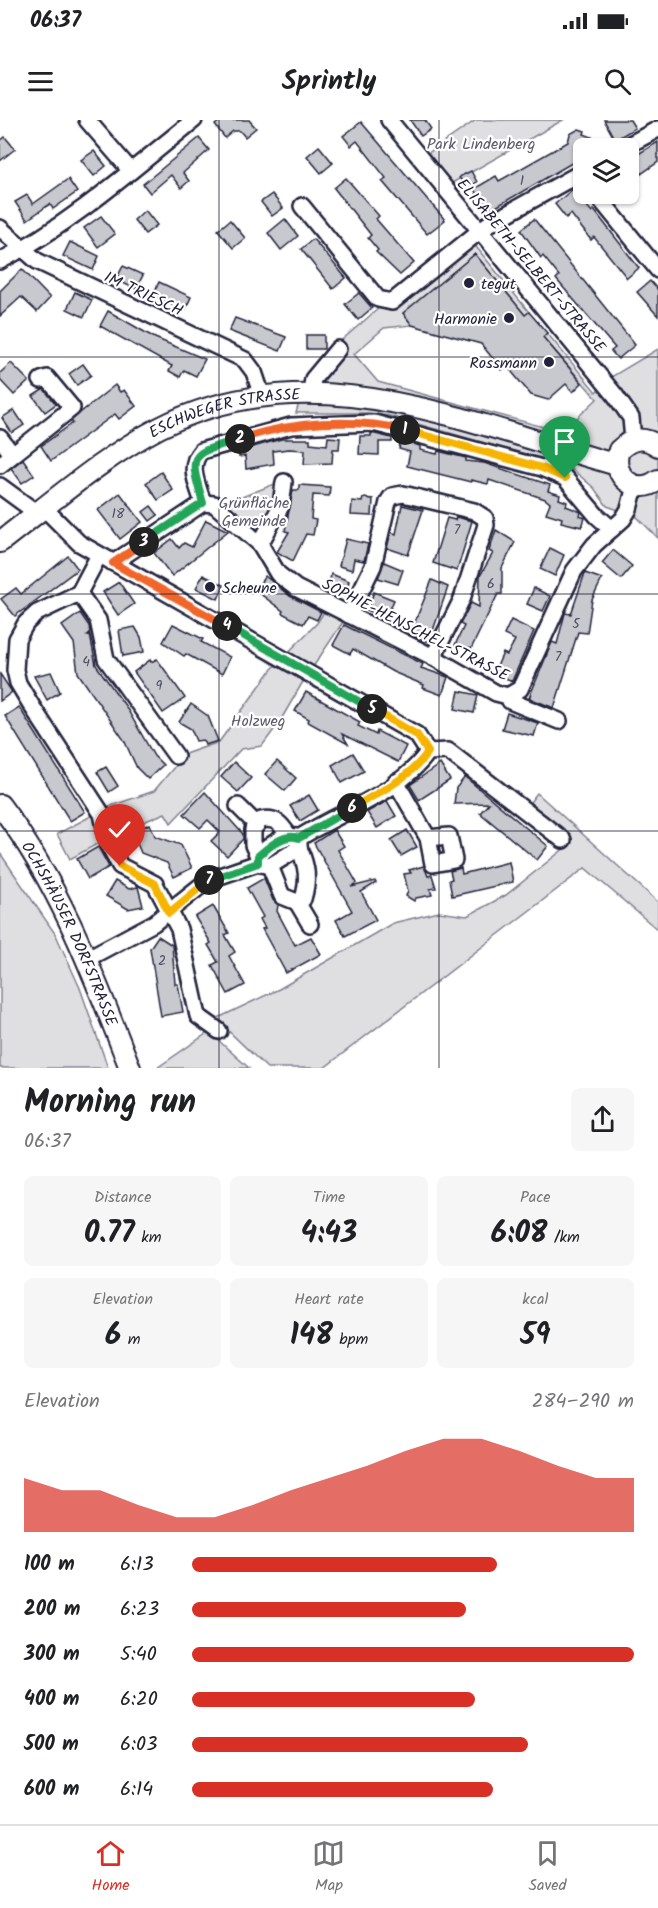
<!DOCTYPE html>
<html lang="en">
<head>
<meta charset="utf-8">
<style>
	:root { --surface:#fff; --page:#f6f6f6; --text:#202124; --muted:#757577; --line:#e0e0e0; --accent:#d93025 }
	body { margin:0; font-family:Kalam,sans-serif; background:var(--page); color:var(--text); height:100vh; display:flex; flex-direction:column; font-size:22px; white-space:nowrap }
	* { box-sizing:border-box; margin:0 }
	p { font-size:20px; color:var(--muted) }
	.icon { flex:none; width:33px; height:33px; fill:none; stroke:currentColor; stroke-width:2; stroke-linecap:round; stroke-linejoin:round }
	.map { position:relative; height:948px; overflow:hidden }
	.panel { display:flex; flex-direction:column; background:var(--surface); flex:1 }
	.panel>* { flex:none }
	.fabs { position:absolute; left:573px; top:18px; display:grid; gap:12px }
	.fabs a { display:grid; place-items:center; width:66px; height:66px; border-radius:9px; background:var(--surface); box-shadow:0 2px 4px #0004; font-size:30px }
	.pin { position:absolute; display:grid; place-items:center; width:51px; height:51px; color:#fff; margin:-62px -26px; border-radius:50% 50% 50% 0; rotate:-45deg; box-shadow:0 0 6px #0007 }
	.pin .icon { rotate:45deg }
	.km { position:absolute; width:30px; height:30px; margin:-15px; border-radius:50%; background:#222; color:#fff; font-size:16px; line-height:30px; text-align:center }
	.round { display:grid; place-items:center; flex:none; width:63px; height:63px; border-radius:9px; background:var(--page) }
	.overview { display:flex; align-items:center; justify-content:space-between; height:102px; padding:0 24px }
	h1 { font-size:33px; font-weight:700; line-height:45px }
	.stats { display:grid; grid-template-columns:repeat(3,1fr); gap:9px; height:102px; padding:6px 24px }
	.stats div { display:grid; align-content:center; border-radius:9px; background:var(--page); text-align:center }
	.stats b { font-size:30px; font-weight:700 }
	.stats small { font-size:16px; font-weight:400 }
	.stats p { font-size:16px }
	.chart { height:168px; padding:12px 24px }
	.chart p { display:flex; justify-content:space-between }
	.chart svg { width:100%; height:108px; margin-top:6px; fill:var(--accent); opacity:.7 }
	ul { padding:0 24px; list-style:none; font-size:20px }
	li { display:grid; grid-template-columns:96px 72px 1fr; align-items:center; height:45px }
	li i { height:15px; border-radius:8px; background:var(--accent) }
	.status { display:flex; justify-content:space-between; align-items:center; height:42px; padding:0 30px; background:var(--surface); direction:ltr }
	.status svg { height:16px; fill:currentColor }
	header { display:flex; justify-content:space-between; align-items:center; height:78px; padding:0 24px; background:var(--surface); font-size:27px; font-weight:700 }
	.dock { display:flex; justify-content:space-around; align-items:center; height:84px; border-top:2px solid var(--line); background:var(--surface); font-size:16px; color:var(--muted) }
	.dock a { display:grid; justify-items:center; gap:3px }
	.dock .active { color:var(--accent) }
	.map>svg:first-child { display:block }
	.green { fill:#dfdfe2; stroke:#80808e; stroke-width:1.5 }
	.building { fill:#c8c8cf; stroke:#22223b; stroke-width:1.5 }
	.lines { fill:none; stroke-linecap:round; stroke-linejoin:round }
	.minor-casing { stroke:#22223b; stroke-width:20 }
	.major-casing { stroke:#22223b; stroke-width:24 }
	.minor { stroke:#fff; stroke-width:15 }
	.major { stroke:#fff; stroke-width:20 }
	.split-1-casing { stroke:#fff; stroke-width:12 }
	.split-2-casing { stroke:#fff; stroke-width:12 }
	.split-3-casing { stroke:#fff; stroke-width:12 }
	.split-4-casing { stroke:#fff; stroke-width:12 }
	.split-5-casing { stroke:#fff; stroke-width:12 }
	.split-6-casing { stroke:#fff; stroke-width:12 }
	.split-7-casing { stroke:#fff; stroke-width:12 }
	.split-8-casing { stroke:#fff; stroke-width:12 }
	.split-1 { stroke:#f5b400; stroke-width:8 }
	.split-2 { stroke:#f0652b; stroke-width:8 }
	.split-3 { stroke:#22a559; stroke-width:8 }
	.split-4 { stroke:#f0652b; stroke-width:8 }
	.split-5 { stroke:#22a559; stroke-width:8 }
	.split-6 { stroke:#f5b400; stroke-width:8 }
	.split-7 { stroke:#22a559; stroke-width:8 }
	.split-8 { stroke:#f5b400; stroke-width:8 }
	.grid { fill:none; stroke:#22223b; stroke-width:1.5; stroke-opacity:0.55 }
	.poi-dot { fill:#22223b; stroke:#fff; stroke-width:2 }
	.labels { text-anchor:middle; stroke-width:4.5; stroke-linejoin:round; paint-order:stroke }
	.number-label { font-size:14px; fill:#4c4c60 }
	.park-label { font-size:16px; fill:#5b5b6d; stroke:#fff }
	.street-label { font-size:16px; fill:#22223b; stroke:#fff }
	.poi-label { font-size:16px; fill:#22223b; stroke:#fff; text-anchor:start }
</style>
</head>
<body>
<div class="status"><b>06:37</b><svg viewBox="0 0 49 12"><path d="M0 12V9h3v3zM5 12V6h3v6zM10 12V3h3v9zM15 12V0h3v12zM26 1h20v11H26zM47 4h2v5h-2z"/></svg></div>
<header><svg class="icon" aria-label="menu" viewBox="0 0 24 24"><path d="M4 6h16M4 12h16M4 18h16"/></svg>Sprintly<svg class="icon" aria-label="search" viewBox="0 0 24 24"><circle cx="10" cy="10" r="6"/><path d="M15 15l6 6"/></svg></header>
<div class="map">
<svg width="658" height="948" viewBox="0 0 658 948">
	<rect width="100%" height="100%" fill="#fff"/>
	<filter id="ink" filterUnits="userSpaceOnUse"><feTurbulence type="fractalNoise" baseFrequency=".0167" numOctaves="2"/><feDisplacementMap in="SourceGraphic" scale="12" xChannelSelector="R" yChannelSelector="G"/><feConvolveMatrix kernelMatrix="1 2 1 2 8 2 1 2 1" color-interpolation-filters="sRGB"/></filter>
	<g filter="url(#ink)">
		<g class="green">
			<path d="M 476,0 L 563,0 L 452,63 L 427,34 Z"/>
			<path d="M 473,123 L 529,192 L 525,195 L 475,134 L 403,193 L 412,205 L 384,208 L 354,234 L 378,262 L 562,312 L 597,279 L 543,217 L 547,213 L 596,272 L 611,257 L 658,229 L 658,418 L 636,396 L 607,386 L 594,368 L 573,350 L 553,342 L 389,296 L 369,293 L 296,293 L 305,261 L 329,231 L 379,188 L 390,191 Z"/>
			<path d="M 277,363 L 276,386 L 258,412 L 245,408 L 224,384 Z"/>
			<path d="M 326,489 L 345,499 L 301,565 L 279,603 L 262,626 L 241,629 L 171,703 L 165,693 L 117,713 L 70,739 L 57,714 L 108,687 L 154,671 L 185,634 L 219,622 L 272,549 L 317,503 Z"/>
			<path d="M 537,673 L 658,782 L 658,810 L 585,748 L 324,948 L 267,948 L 216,899 L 279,869 L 393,803 L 439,792 L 467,796 L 506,775 L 571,723 L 527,686 Z"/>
			<path d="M 0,733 L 56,815 L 80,868 L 108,948 L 0,948 Z"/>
			<path d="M 209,912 L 249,948 L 157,948 Z"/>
		</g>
		<g class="building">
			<path d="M 221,0 L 249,0 L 256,8 L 245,17 L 240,11 L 233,11 L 225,18 L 215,5 Z"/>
			<path d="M 410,0 L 425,0 L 431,9 L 421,16 Z"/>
			<path d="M 604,0 L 630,0 L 635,8 L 615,20 Z"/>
			<path d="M 361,2 L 445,100 L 427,114 L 382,61 L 386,58 L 357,21 L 351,26 L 343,16 Z"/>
			<path d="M 579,9 L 585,11 L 584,14 L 592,17 L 598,28 L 584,28 L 584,36 L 487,92 L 474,69 L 496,56 L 499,61 L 568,22 L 570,14 Z"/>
			<path d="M 5,17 L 15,29 L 0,41 L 0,21 Z"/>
			<path d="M 199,18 L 209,30 L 183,53 L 189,61 L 181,68 L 171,55 L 150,73 L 143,64 Z"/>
			<path d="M 658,22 L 658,42 L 628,63 L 628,40 Z"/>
			<path d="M 319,26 L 333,43 L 321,53 L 307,36 Z"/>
			<path d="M 94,31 L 106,46 L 94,56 L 81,40 Z"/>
			<path d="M 471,51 L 477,62 L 466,68 L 459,57 Z"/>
			<path d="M 346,58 L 379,96 L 376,99 L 414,143 L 400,155 L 376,132 L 378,130 L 368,118 L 371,115 L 334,68 Z"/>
			<path d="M 68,59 L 77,72 L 53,89 L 50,84 L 27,100 L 15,82 L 27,75 L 33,84 Z"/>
			<path d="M 573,69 L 592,92 L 594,90 L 639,148 L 627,158 L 594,117 L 591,120 L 571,94 L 566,98 L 555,84 Z"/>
			<path d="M 272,74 L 283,88 L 272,96 L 261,82 Z"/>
			<path d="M 145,90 L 157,105 L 145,114 L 134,100 Z"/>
			<path d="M 101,96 L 115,114 L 98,127 L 84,108 Z"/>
			<path d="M 285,99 L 298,116 L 281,130 L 268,113 Z"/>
			<path d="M 534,99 L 632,221 L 635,225 L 618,239 L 611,231 L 615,228 L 556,159 L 559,156 L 543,136 L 541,138 L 521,110 Z"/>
			<path d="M 230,100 L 245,118 L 233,128 L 218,110 Z"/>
			<path d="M 313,119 L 346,158 L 333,169 L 301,129 Z"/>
			<path d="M 70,122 L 99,136 L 93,150 L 63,136 Z"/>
			<path d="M 475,134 L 525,195 L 529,192 L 547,213 L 543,217 L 582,263 L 573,272 L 566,264 L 548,280 L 531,275 L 507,246 L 502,250 L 481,224 L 412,205 L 403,193 Z"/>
			<path d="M 123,146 L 143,155 L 136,169 L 116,160 Z"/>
			<path d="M 22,149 L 50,178 L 37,192 L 21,177 L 0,196 L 0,171 Z"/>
			<path d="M 650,161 L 658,170 L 658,196 L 637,172 Z"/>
			<path d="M 159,162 L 191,177 L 185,190 L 153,175 Z"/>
			<path d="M 75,172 L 92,180 L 84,197 L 67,189 Z"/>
			<path d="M 359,173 L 372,188 L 358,200 L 345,184 Z"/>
			<path d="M 108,191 L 155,218 L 205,239 L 196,256 L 184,250 L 180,257 L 169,251 L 172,246 L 100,206 Z"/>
			<path d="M 235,198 L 286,217 L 280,231 L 229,211 Z"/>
			<rect x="306" y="215" width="18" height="14"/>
			<path d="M 11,243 L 29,261 L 14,275 L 0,260 L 0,253 Z"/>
			<path d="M 83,244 L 91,255 L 77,265 L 69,254 Z"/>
			<path d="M 115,265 L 120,272 L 124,270 L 136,286 L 119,299 L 115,294 L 51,341 L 41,326 L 73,303 L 71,301 L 81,292 Z"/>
			<path d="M 44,269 L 56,284 L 45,292 L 33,276 Z"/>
			<path d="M 14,290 L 24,305 L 12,313 L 2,298 Z"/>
			<path d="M 371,313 L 392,318 L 392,322 L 379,322 L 379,335 L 359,334 L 360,316 L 371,316 Z"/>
			<path d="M 328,317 L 340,318 L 339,329 L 333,329 L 332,343 L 304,344 L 305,330 L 289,329 L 273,331 L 274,344 L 246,349 L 245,336 L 239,337 L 239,331 L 281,319 L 310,319 L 310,323 L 327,325 Z"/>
			<path d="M 401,320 L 420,326 L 420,330 L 437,334 L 438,331 L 466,338 L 466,341 L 484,343 L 550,365 L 548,371 L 560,375 L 559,379 L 567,382 L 566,386 L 581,392 L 580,396 L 585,398 L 582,407 L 561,402 L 562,398 L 546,393 L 550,383 L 545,379 L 489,360 L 488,364 L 471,360 L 471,362 L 407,346 L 410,332 L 399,329 Z"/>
			<path d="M 23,339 L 34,355 L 22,363 L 11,348 Z"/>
			<path d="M 161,352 L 173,370 L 158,380 L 146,363 Z"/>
			<path d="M 299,365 L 330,367 L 329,376 L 313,375 L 311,399 L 316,400 L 313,415 L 306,414 L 293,441 L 277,432 L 289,412 L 285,411 L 293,370 L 299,370 Z"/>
			<path d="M 120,373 L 142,402 L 120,419 L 98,390 Z"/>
			<path d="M 363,378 L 373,379 L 372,396 L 351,395 L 352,381 L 362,382 Z"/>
			<path d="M 402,385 L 423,390 L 408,435 L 387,428 L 391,412 L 396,414 Z"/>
			<path d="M 151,386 L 158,395 L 150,401 L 143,392 Z"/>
			<path d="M 456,397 L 472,401 L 457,451 L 433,443 L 447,398 L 455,400 Z"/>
			<path d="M 206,400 L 228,411 L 172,456 L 154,433 L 172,419 L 179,428 L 184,423 L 192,427 Z"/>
			<path d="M 496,410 L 515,422 L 502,448 L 502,474 L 498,474 L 471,529 L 455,525 L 464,506 L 460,504 L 471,483 L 479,487 L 480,456 L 493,433 L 489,431 Z"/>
			<path d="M 346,419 L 368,424 L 364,441 L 354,439 L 352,450 L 339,446 Z"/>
			<path d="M 550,428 L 564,435 L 555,456 L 540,449 Z"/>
			<path d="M 613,430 L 632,446 L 621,459 L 602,443 Z"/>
			<path d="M 68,436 L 78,449 L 15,496 L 1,479 L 16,468 L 21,474 Z"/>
			<path d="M 384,442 L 403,450 L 398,464 L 378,458 Z"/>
			<path d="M 585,453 L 602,459 L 592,480 L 587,513 L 578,512 L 554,588 L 529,578 L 552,522 L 557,524 L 565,493 L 571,494 Z"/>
			<path d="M 331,454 L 349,461 L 346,475 L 328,471 Z"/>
			<path d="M 203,455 L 224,465 L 218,479 L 196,468 Z"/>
			<path d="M 265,456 L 290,476 L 321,492 L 317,500 L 308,496 L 303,504 L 282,493 L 283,491 L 255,470 Z"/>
			<path d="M 432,460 L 448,467 L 429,522 L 410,514 Z"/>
			<path d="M 119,462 L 134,484 L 118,495 L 103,472 Z"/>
			<path d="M 534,468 L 550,476 L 543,491 L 527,484 Z"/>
			<path d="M 374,472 L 394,480 L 386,498 L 367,490 Z"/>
			<path d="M 80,493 L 89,506 L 90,513 L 86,516 L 90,515 L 96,545 L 126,587 L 154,636 L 163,645 L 148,659 L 137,648 L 124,620 L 78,553 L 74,523 L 62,506 Z"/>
			<path d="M 511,500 L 534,511 L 512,561 L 494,553 L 503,533 L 507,535 L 515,520 L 504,515 Z"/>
			<path d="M 173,504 L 203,519 L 201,522 L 230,537 L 222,554 L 186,534 L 184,536 L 163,522 Z"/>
			<path d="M 344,505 L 423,544 L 421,548 L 448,557 L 442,575 L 423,568 L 424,565 L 393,552 L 353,529 L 350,534 L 333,525 Z"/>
			<path d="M 135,507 L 141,517 L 144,532 L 123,536 L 119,510 Z"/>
			<path d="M 157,539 L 185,578 L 163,593 L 134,552 L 150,540 L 151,542 Z"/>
			<path d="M 51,552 L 60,572 L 47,580 L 34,556 Z"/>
			<path d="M 0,554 L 12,572 L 0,581 Z"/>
			<path d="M 459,571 L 478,575 L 474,593 L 455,589 Z"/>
			<path d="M 306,572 L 360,602 L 358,606 L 376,615 L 377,611 L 406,626 L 398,642 L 342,614 L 348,624 L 308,602 L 309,599 L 295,591 Z"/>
			<path d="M 191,584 L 208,596 L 218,621 L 205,625 L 203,620 L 196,621 L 191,609 L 179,602 Z"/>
			<path d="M 19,587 L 85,692 L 70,701 L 5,596 Z"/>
			<path d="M 507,593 L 538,603 L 534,616 L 502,609 Z"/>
			<path d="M 353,633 L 364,651 L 342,663 L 332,645 Z"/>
			<path d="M 277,641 L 296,658 L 285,671 L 265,654 Z"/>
			<path d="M 234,642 L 251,658 L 238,672 L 221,657 Z"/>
			<path d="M 440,644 L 450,660 L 419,680 L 410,665 Z"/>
			<path d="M 106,647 L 118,666 L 109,672 L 97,652 Z"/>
			<path d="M 465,657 L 548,726 L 537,740 L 480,693 L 489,683 L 454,684 L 456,668 Z"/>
			<path d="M 205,672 L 243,714 L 243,719 L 227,736 L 211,721 L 220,712 L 208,700 L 200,708 L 184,694 Z"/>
			<path d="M 309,675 L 318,690 L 300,701 L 290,686 Z"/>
			<path d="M 387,681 L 396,696 L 377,708 L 367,692 Z"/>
			<path d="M 150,704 L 155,716 L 181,725 L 192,748 L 174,757 L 167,743 L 141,733 L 132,711 Z"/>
			<path d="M 334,710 L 344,726 L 338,730 L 357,763 L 351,767 L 375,761 L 376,763 L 361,772 L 376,800 L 345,816 L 336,800 L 352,791 L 314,723 Z"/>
			<path d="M 407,710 L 417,727 L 401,736 L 391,720 Z"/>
			<path d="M 98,727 L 109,747 L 88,759 L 77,739 Z"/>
			<path d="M 509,742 L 513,762 L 452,776 L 449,760 L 452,759 L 450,751 L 461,748 L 462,754 Z"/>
			<path d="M 424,746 L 428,756 L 432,755 L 436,768 L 430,769 L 432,775 L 416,778 L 414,781 L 406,776 L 408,771 L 404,754 L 411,753 L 409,750 Z"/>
			<path d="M 264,758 L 273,780 L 278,785 L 277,791 L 295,825 L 311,817 L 321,834 L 286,853 L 262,809 L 265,808 L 260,799 L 263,797 L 247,768 Z"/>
			<path d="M 115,761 L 129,769 L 138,767 L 143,786 L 128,789 L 106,776 Z"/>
			<path d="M 213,786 L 229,813 L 225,815 L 235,832 L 229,836 L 245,865 L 228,874 L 212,845 L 218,842 L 208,825 L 211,823 L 195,797 Z"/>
			<path d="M 158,816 L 172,825 L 175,864 L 178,864 L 183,892 L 161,896 L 150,828 Z"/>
		</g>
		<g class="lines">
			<g class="minor-casing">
				<g id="minor">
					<path d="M 87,0 L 131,51"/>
					<path d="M 389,0 L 615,275 L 631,298 L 633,320"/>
					<path d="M 623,28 L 658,9"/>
					<path d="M 596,74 L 658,150"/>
					<path d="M 302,86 L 378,179 L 392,182 L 487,105 L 584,51"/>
					<path d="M 0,108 L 37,141 L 245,240 L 254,252 L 262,276"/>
					<path d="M 0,141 C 71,104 132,50 194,0"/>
					<path d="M 311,272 L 313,259 L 338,229"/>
					<path d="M 0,318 L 12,334"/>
					<path d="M 0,345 L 72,288 L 47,258 L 41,260"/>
					<path d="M 0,366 L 37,393"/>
					<path d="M 203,383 C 198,365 187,347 201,331 L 291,306 L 374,303 L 542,348 L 565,358 L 597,396 L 612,409"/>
					<path d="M 44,388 L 79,423 L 417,615 L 428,632 L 448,631 L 563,720"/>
					<path d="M 260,424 L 281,386 L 284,362"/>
					<path d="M 99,435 L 79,473 L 37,493 L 26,503 L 17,519 L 15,550 L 18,563 L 33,588 L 102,694 L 109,725 L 120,746 L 155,764 L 179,809 L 198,896 L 219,911"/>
					<path d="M 113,443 L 203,383 L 214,384 L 260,424 L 278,454 L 296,468 L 433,537 L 496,573 L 508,576 L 520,569 L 574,451 L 594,425 L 623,399 L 629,389 L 635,366"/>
					<path d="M 79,473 L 98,500 L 106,539 L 176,636"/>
					<path d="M 349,495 L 373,446 L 388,382 L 392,376 L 403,374 L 474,391 L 485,398 L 486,405 L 462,479 L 433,537"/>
					<path d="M 510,581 L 559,601"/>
					<path d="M 396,662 L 428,718 L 433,744 L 454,740 L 449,716 L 428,718"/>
					<path d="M 238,686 L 256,704"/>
					<path d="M 258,736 L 253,725 L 253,709 L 261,700 C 276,697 281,704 289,716"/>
					<path d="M 261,744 L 270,746 L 299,728 L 299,720"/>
					<path d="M 270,746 L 282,776 L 297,782 L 303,779 C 309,759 307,746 299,728"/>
					<path d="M 297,782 L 310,804"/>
					<path d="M 88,838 L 154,803 L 208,760 L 258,743 L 258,736 C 269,726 285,712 299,718 C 341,691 399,674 428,632"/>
				</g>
			</g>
			<g class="major-casing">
				<g id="major">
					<path d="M 658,326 C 643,316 632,318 619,330 C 610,356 636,377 658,360"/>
					<path id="s1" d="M 0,422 C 51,383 102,338 159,308 C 311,230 467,303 617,345"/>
					<path id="s2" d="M 0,685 C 60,764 94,856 130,948"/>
				</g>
			</g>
			<use href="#minor" class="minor"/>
			<use href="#major" class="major"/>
		</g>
	</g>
	<g class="lines" filter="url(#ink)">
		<g class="split-1-casing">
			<path id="split-1" d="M 405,310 L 542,348 L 565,358"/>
		</g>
		<g class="split-2-casing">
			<path id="split-2" d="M 240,319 C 292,302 351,297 405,310"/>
		</g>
		<g class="split-3-casing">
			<path id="split-3" d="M 144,422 L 203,383 C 188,331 189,335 240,319"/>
		</g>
		<g class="split-4-casing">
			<path id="split-4" d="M 144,422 L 113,443 L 227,506"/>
		</g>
		<g class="split-5-casing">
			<path id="split-5" d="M 227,506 L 372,589"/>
		</g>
		<g class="split-6-casing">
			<path id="split-6" d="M 352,688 C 379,672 410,658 428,632 L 417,615 L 372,589"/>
		</g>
		<g class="split-7-casing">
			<path id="split-7" d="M 209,760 L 258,743 L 258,736 C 269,727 285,712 299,718 L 352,688"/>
		</g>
		<g class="split-8-casing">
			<path id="split-8" d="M 120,746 L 155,764 L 169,793 L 209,760"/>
		</g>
		<use href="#split-1" class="split-1"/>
		<use href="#split-2" class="split-2"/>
		<use href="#split-3" class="split-3"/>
		<use href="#split-4" class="split-4"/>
		<use href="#split-5" class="split-5"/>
		<use href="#split-6" class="split-6"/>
		<use href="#split-7" class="split-7"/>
		<use href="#split-8" class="split-8"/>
	</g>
	<path class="grid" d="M 219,0 L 219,948M 439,0 L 439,948M 0,237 L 658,237M 0,474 L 658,474M 0,711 L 658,711"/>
	<g class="poi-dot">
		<circle cx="469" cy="163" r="6"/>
		<circle cx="509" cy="198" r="6"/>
		<circle cx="549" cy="242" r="6"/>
		<circle cx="210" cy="467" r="6"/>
	</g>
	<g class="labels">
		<g class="number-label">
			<text x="522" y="65">1</text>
			<text x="118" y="398">18</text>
			<text x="457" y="414">7</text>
			<text x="491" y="468">6</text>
			<text x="576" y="508">5</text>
			<text x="558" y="541">7</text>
			<text x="86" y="546">4</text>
			<text x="159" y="570">9</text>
			<text x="162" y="845">2</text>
		</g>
		<g class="park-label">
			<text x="481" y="29">Park Lindenberg</text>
			<text x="254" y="388">Grünfläche<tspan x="254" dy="18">Gemeinde</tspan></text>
			<text x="258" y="606">Holzweg</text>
		</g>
		<g class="street-label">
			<text transform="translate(532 145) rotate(50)" y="6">ELISABETH-SELBERT-STRASSE</text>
			<text transform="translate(144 173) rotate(25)" y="6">IM TRIESCH</text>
			<text dy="6" stroke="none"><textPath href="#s1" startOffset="264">ESCHWEGER STRASSE</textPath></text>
			<text transform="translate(416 509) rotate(27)" y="6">SOPHIE-HENSCHEL-STRASSE</text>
			<text dy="6" stroke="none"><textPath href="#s2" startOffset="147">OCHSHÄUSER DORFSTRASSE</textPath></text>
		</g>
		<g class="poi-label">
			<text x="481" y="169">tegut</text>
			<text x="497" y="204" text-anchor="end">Harmonie</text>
			<text x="537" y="248" text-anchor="end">Rossmann</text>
			<text x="222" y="473">Scheune</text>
		</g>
	</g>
</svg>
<div class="fabs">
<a><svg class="icon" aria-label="layers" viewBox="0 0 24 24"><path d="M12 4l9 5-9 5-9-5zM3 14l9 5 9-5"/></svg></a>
</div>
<div class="pin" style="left:565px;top:358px;background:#1e9e55"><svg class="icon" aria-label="arrive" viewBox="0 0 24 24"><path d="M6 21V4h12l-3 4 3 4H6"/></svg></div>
<div class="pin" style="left:120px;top:746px;background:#d93025"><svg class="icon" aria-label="check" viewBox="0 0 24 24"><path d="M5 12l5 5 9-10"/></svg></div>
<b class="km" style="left:405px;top:310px">1</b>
<b class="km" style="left:240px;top:319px">2</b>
<b class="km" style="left:144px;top:422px">3</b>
<b class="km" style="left:227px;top:506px">4</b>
<b class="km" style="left:372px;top:589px">5</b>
<b class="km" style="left:352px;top:688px">6</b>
<b class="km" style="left:209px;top:760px">7</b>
</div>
<section class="panel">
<div class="overview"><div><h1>Morning run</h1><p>06:37</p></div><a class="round"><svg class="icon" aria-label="share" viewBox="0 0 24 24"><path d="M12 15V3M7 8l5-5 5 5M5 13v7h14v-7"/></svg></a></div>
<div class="stats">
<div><p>Distance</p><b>0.77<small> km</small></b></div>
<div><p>Time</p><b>4:43</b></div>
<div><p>Pace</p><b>6:08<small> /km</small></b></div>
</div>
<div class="stats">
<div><p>Elevation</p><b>6<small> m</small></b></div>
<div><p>Heart rate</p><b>148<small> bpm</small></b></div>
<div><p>kcal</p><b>59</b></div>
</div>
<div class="chart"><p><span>Elevation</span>284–290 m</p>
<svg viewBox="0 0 160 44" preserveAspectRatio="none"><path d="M0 44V22L10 27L20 27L30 33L40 38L50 38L60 33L70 27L80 22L90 17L100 11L110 6L120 6L130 11L140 17L150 22L160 22V44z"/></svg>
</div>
<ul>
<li><b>100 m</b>6:13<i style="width:69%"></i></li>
<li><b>200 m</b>6:23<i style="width:62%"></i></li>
<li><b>300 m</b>5:40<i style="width:100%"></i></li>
<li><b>400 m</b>6:20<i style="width:64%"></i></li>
<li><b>500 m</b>6:03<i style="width:76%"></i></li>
<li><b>600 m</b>6:14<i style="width:68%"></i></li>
</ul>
</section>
<nav class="dock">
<a class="active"><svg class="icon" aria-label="home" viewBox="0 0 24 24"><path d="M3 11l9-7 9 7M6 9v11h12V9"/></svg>Home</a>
<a><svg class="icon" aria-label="map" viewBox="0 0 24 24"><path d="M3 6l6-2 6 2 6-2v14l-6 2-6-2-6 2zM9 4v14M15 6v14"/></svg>Map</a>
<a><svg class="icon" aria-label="saved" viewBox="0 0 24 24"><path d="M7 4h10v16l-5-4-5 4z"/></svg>Saved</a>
</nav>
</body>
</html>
